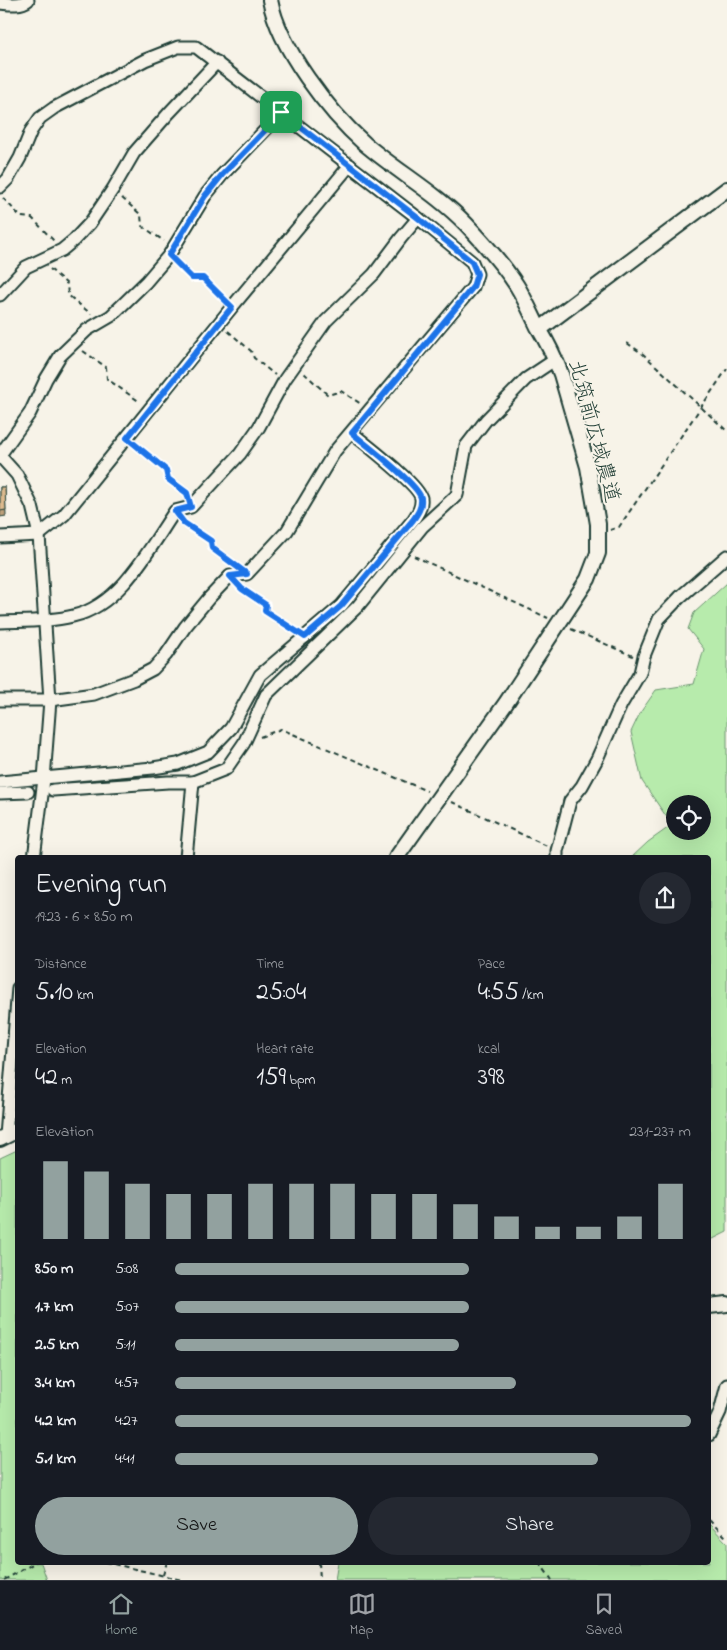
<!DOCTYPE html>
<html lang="en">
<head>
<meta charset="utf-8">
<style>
	:root { --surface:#171b24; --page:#242831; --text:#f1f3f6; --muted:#9ea1a6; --line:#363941; --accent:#92a19f }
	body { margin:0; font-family:"Indie Flower","Klee One",sans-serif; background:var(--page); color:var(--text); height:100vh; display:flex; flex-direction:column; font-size:19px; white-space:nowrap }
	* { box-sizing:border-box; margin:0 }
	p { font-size:16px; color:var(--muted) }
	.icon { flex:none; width:28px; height:28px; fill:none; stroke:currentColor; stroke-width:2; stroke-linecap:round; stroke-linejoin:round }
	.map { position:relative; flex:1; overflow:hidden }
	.details { position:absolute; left:15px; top:855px; width:696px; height:710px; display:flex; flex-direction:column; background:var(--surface); border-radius:5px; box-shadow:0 5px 20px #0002 }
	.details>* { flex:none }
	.buttons { position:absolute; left:666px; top:795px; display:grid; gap:10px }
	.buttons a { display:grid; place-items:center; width:45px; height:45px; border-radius:50%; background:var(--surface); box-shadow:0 5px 20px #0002; font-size:25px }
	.pin { position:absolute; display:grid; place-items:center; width:42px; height:42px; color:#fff; margin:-21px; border-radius:10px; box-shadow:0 2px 8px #0006 }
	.round { display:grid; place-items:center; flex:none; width:52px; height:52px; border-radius:26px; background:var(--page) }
	.overview { display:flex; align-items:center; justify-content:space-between; height:85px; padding:0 20px }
	h1 { font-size:28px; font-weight:600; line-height:38px }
	.metrics { display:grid; grid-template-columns:repeat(3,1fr); gap:8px; height:85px; padding:5px 20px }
	.metrics div { display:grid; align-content:center }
	.metrics b { font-size:25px; font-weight:600 }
	.metrics small { font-size:14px; font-weight:400 }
	.metrics p { font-size:14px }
	.chart { height:140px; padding:10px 20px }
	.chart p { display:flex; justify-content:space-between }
	.chart svg { width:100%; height:90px; margin-top:5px; stroke:var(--accent); stroke-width:6 }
	.primary-button { display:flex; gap:10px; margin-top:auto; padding:10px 20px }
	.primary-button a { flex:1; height:58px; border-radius:30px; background:var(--accent); color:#111; font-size:20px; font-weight:600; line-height:58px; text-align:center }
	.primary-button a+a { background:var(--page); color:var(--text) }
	ul { padding:0 20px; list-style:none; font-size:16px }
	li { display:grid; grid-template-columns:80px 60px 1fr; align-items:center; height:38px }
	li i { height:12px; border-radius:6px; background:var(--accent) }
	.dock { display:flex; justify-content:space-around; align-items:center; height:70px; border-top:1px solid var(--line); background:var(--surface); font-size:14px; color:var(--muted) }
	.dock a { display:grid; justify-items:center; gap:2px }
	.dock .on { color:var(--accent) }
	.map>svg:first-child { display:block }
	.green { fill:#b7ebac; stroke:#6b9470; fill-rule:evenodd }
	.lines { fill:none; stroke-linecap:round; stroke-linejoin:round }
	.minor-casing { stroke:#1f3d34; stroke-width:15 }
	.tertiary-casing { stroke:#1f3d34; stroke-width:18 }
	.path { stroke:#1f3d34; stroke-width:2; stroke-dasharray:5 4; stroke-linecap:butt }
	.minor { stroke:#f7f3e8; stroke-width:11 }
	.tertiary { stroke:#f7f3e8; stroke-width:14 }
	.wall { fill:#bc9f79; stroke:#1f3d34 }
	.building { fill:#dbb98d; stroke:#1f3d34 }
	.route-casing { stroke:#fff; stroke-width:10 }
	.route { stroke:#1a73e8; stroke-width:6 }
	.labels { text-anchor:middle; stroke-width:4.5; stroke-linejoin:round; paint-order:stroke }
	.street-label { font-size:21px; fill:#1f3d34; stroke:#f7f3e8 }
</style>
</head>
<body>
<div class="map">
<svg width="727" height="1580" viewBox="0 0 727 1580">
	<rect width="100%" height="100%" fill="#f7f3e8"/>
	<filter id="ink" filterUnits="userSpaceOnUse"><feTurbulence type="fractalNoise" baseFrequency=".02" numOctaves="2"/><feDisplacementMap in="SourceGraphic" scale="10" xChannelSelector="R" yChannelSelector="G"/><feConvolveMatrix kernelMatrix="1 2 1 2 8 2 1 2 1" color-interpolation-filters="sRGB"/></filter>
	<g filter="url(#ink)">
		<g class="green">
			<path d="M 727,583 L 727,1232 L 709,1241 L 709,858 L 632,857 L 648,842 L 672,825 L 642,781 L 631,732 L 640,713 L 656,690 L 694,684 L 704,649 L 688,629 L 694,613 ZM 675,804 L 702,804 L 702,831 L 675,831 Z"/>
			<path d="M 17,1150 L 18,1562 L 41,1563 L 47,1580 L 0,1580 L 0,1158 Z"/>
			<path d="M 709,1524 L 727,1543 L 727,1580 L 335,1580 L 338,1562 L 709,1562 Z"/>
		</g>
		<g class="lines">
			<g class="minor-casing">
				<g id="minor">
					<path d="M 0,3 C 9,4 21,6 28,0"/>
					<path d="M 0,187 L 8,179 L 20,158 L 31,131 L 40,118 L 54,108 L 145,60 L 178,47 L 196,47 L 418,218 L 472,262 L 477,274 L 473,287 L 335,451 L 287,531 L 247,574 L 230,576 L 209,598 L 185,627 L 166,655 L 153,669 L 134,679 L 94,694 L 50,700 L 0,700"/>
					<path d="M 0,295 L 26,267 L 62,250 L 74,240 L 90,223 L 113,189 L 134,153 L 169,113 L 217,62"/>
					<path d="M 0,455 L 30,413 L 46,379 L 60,356 L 87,330 L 111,316 L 146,282 L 169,255 L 205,196 L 222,175 L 275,120 L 281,112"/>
					<path d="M 0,456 L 17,475 L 32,506 L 39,535 L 50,700 L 44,779 L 34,858"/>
					<path d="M 0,537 L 39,535 L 64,515 L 232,307 L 350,165"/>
					<path d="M 0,622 C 24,621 49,622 73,616 C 121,605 149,549 175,511 L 191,507 L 240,454 L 259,427 L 285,379 L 326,321 L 374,274 L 401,238 L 418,218"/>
					<path d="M 0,782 L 153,768 L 178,764 L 208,752 L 231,728 L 260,675 L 341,606 L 413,520 C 418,513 422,507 421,498 C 418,484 365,444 352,433"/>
					<path d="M 53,790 L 168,782 L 193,782 L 226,769 L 244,743 L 266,695 L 358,606 L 422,527 L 457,495 L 466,446 L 486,420 L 526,379 L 556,359"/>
					<path d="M 0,793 L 28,792"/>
					<path d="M 186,858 L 193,782"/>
					<path d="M 557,858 L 557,851 L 570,801 L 582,786 L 597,759 L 621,705 L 640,673 L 644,656 L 659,619 L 680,597 L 727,556"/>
					<path d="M 6,1136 L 18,988"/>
					<path d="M 709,1435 L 720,1412 L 727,1385"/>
				</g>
			</g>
			<g class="tertiary-casing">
				<g id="tertiary">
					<path d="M 270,0 C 279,48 329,112 365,144 C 398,172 436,193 466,224 C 484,243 503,264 517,286 C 525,299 531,313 538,327 C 547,342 555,358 561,374 L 588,467 L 598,524 L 598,553 L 588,579 L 506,703 L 396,858"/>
					<path d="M 540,329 L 727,189"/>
					<path d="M 0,1139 L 18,1130"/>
					<path d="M 709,1306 L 727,1304"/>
				</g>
			</g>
			<g class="path">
				<path d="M 3,198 L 21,217 L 32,218 L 55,242"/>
				<path d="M 122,198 L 141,215 L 142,226 L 164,241"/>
				<path d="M 178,264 L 193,278 L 203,278 L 224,299"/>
				<path d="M 50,269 L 67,284 L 68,295 L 91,314"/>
				<path d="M 228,331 L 251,351 L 254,358 L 275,375"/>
				<path d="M 627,343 L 643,354 L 727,431"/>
				<path d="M 83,351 L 106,367 L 107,379 L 140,402"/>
				<path d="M 304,373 L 328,395 L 341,391 L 361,404"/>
				<path d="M 136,445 L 166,470 L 168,479 L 187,495"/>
				<path d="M 182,521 L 211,541 L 211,548 L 233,563"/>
				<path d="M 610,530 L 619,527 L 727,369"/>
				<path d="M 414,556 L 548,618"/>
				<path d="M 240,587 L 266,605 L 265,611 L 295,630"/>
				<path d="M 571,629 L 633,656"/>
				<path d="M 260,737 L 281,729 L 427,791"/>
				<path d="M 452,802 L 547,846"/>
				<path d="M 709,1520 L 727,1538"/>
				<path d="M 105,1562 L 182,1580"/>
				<path d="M 319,1562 L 320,1580"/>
				<path d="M 539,1562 L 552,1580"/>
				<path d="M 163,1575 L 167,1562"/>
				<path d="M 4,1580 L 36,1562"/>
			</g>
			<use href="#minor" class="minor"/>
			<use href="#tertiary" class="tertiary"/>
		</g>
		<path class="wall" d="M 0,487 L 5,487 L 6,516 L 0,517 Z"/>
		<path class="building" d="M 0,487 L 5,487 L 6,510 L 0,511 Z"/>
	</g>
	<g class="lines" filter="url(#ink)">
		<g class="route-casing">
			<path id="route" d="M 281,112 L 418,218 L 472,262 L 477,274 L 473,287 L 352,433 C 365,444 418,484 421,498 C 422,507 418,513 413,520 L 341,606 L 305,637 L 265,611 L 266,605 L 242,589 L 230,576 L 247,574 L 212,548 L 211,541 L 184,523 L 175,511 L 191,507 L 187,493 L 168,479 L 166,470 L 127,438 L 232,307 L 203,278 L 192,278 L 169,255 L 205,196 L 222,175 L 275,120 Z"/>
		</g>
		<use href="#route" class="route"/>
	</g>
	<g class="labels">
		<g class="street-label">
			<text transform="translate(595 431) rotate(75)" y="7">北筑前広域農道</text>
		</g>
	</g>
</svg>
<div class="buttons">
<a><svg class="icon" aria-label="locate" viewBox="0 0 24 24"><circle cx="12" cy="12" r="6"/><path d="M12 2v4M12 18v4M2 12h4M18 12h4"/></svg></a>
</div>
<div class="pin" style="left:281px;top:112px;background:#1e9e55"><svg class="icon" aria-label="arrive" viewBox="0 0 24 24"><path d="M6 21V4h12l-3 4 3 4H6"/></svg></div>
<section class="details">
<div class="overview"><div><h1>Evening run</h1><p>19:23 · 6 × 850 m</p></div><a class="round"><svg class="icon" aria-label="share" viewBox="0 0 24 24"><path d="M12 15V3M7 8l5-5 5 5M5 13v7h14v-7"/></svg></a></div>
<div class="metrics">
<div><p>Distance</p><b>5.10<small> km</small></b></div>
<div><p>Time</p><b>25:04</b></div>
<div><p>Pace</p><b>4:55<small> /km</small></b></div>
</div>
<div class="metrics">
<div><p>Elevation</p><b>42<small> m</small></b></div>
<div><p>Heart rate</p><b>159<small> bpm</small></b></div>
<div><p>kcal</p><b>398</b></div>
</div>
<div class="chart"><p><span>Elevation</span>231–237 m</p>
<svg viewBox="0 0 160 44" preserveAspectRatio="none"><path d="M5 44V6M15 44V11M25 44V17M35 44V22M45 44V22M55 44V17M65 44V17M75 44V17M85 44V22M95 44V22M105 44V27M115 44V33M125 44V38M135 44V38M145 44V33M155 44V17"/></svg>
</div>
<ul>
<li><b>850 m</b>5:08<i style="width:57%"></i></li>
<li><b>1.7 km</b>5:07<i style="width:57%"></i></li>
<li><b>2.5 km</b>5:11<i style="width:55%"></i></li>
<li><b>3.4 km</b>4:57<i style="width:66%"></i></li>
<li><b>4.2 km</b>4:27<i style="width:100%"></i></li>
<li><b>5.1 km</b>4:41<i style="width:82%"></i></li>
</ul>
<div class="primary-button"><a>Save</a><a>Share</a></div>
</section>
</div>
<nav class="dock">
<a class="on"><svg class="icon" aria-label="home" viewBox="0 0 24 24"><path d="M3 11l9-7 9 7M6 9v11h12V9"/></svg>Home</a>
<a><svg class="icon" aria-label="map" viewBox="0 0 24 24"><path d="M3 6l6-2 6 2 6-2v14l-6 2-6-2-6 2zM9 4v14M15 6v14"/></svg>Map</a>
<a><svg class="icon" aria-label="saved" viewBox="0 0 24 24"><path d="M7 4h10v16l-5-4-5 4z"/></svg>Saved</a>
</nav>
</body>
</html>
